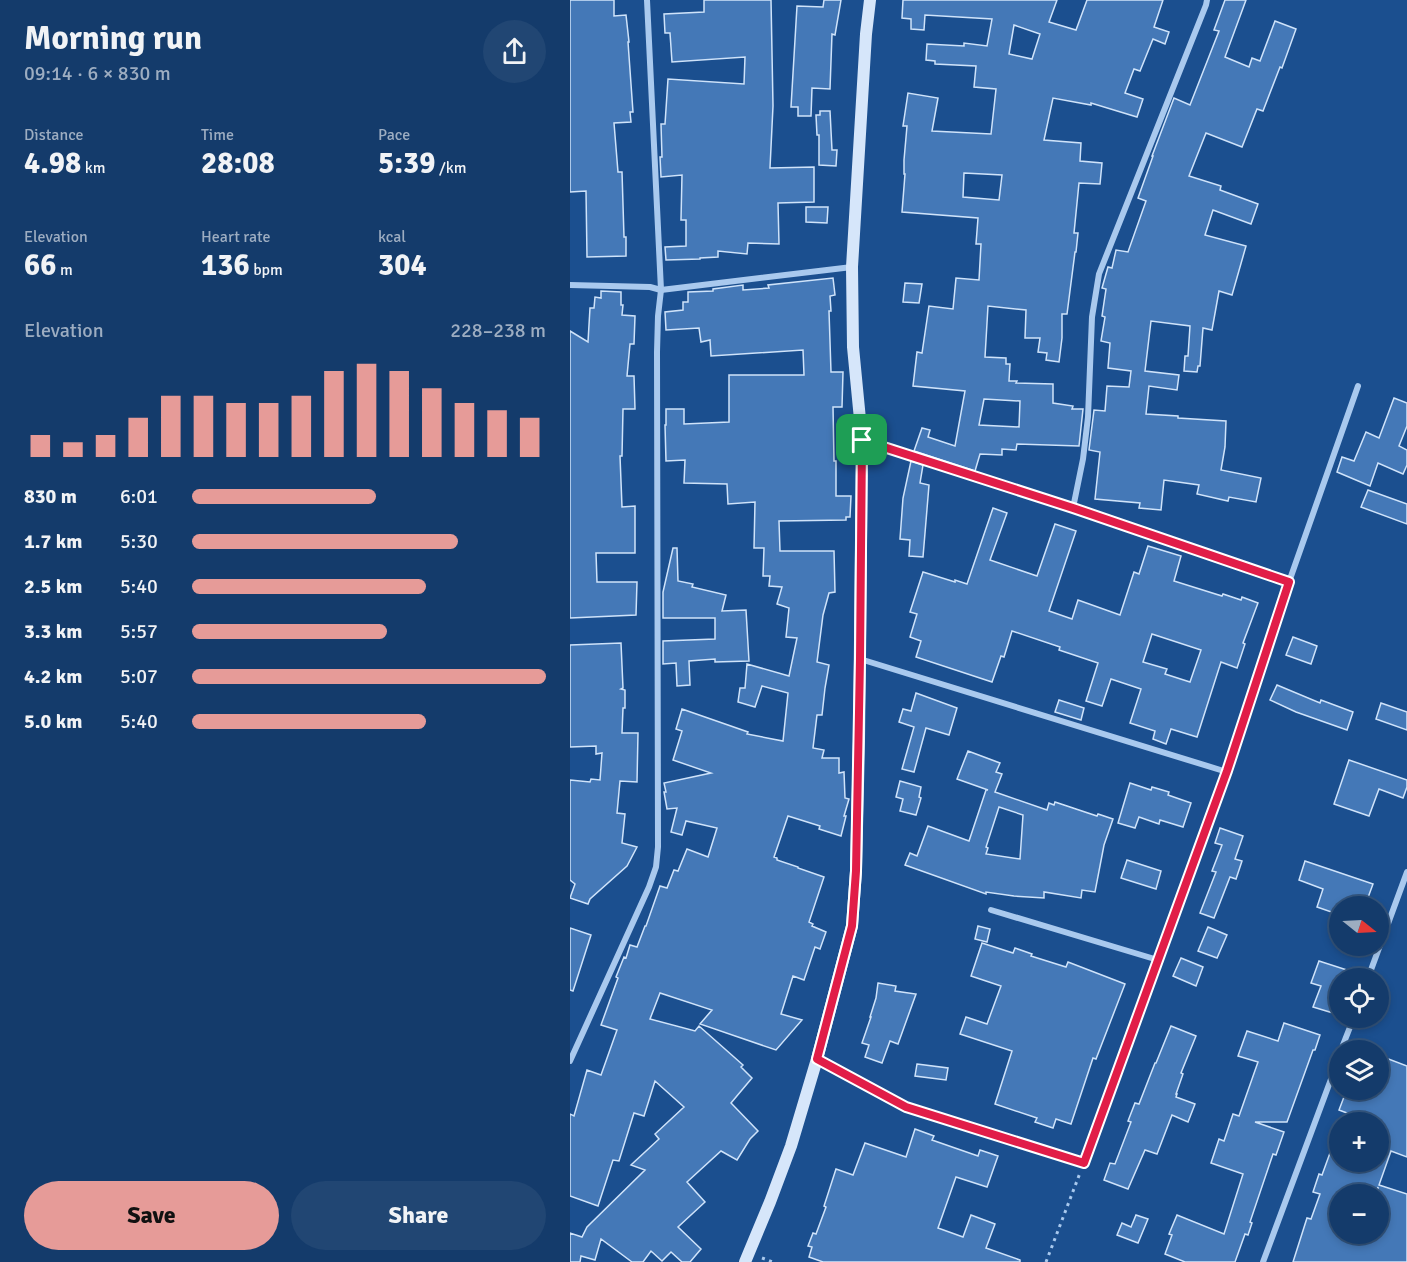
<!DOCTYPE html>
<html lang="en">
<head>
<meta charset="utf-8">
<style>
	:root { --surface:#143b6b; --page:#214673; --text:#f1f3f6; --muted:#9dadc1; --line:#33557e; --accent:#e69b98 }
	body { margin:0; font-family:Signika,sans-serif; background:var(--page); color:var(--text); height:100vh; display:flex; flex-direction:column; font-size:22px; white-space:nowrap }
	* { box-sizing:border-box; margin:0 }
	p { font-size:20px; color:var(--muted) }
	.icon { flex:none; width:33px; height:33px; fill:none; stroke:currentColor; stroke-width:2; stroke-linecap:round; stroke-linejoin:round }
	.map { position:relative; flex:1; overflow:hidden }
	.panel { display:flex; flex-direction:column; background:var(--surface); width:570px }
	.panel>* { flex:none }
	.needle { width:39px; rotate:108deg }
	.fabs { position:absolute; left:759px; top:896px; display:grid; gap:12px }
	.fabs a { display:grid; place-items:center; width:60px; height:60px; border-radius:50%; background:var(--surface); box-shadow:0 3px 9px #0003,0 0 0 2px var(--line); font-size:30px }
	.pin { position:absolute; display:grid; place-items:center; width:51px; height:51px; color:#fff; margin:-26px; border-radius:12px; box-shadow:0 3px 9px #0006 }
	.round { display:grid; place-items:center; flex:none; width:63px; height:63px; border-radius:32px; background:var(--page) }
	.head { display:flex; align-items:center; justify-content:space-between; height:102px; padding:0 24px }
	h1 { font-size:33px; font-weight:800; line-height:45px }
	.stats { display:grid; grid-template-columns:repeat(3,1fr); gap:9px; height:102px; padding:6px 24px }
	.stats div { display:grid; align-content:center }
	.stats b { font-size:30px; font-weight:800 }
	.stats small { font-size:16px; font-weight:400 }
	.stats p { font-size:16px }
	.chart { height:168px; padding:12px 24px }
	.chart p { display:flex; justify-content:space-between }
	.chart svg { width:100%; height:108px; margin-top:6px; stroke:var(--accent); stroke-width:6 }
	.cta { display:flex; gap:12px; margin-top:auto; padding:12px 24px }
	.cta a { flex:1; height:69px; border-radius:36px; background:var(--accent); color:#111; font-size:24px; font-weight:800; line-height:69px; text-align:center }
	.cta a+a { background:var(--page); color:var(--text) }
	ul { padding:0 24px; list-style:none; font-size:20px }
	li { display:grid; grid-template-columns:96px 72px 1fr; align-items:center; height:45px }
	li i { height:15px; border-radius:8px; background:var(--accent) }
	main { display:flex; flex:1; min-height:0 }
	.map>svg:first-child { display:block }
	.building { fill:#4478b7; stroke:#cfe3fa; stroke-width:1.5; fill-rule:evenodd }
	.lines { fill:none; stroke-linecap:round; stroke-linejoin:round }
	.path { stroke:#a9c9ee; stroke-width:3; stroke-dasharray:3 4.5; stroke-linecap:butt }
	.street { stroke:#a9c9ee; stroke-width:6 }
	.secondary { stroke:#d6e6fa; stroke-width:12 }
	.route-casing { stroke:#fff; stroke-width:12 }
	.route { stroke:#e11d48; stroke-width:8 }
</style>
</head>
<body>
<main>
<section class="panel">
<div class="head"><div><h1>Morning run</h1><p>09:14 · 6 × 830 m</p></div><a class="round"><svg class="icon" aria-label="share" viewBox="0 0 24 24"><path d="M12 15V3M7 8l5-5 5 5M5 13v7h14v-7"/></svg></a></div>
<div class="stats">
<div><p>Distance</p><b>4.98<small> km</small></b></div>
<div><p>Time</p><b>28:08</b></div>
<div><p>Pace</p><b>5:39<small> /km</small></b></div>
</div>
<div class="stats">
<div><p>Elevation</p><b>66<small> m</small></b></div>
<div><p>Heart rate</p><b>136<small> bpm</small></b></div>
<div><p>kcal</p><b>304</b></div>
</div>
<div class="chart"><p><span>Elevation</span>228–238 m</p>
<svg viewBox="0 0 160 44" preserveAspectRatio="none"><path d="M5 44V35M15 44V38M25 44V35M35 44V28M45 44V19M55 44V19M65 44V22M75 44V22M85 44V19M95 44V9M105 44V6M115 44V9M125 44V16M135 44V22M145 44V25M155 44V28"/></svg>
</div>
<ul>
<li><b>830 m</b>6:01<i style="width:52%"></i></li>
<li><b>1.7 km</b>5:30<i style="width:75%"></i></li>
<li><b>2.5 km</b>5:40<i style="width:66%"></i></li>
<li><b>3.3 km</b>5:57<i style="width:55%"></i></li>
<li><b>4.2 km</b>5:07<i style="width:100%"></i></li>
<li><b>5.0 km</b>5:40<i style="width:66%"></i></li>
</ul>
<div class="cta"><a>Save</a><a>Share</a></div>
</section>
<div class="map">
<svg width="837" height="1262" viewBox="0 0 837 1262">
	<rect width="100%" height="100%" fill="#1b4f8f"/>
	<g class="building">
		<path d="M 0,0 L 44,0 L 44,16 L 56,15 L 59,42 L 58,42 L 63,112 L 60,112 L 61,122 L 44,123 L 48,172 L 52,172 L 54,237 L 56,237 L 56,256 L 17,257 L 16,191 L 0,192 Z"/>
		<path d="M 134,0 L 201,0 L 203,106 L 200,168 L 244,167 L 244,202 L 208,203 L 209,244 L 178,243 L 177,254 L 148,251 L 148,257 L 130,258 L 130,259 L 96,260 L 95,247 L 116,246 L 116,220 L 111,220 L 112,175 L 91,177 L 90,157 L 92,157 L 91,124 L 95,124 L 98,79 L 174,84 L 175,57 L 102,62 L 100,33 L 95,33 L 94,14 L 134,12 Z"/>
		<path d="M 254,0 L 271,0 L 265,35 L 262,34 L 260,89 L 242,88 L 241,116 L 228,116 L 228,107 L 221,107 L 227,6 L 253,7 Z"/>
		<path d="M 333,0 L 487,0 L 479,22 L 506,30 L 517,0 L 593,0 L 584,27 L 599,32 L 595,44 L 583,39 L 570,71 L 564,69 L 555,93 L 573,99 L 567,117 L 521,103 L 521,105 L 483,98 L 474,140 L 511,143 L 510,161 L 532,163 L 530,184 L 509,183 L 504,233 L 508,233 L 506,252 L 505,252 L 497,314 L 492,314 L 492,338 L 489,362 L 476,360 L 477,353 L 468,352 L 470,338 L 455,338 L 456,310 L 418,306 L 415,357 L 436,358 L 436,364 L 440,364 L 439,381 L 447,381 L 446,383 L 483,384 L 483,403 L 503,406 L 502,409 L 513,409 L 509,446 L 447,444 L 446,450 L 432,449 L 432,455 L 410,454 L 405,471 L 344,451 L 352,428 L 360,430 L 358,437 L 385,446 L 395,391 L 343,386 L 347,352 L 352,353 L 359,306 L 383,309 L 386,278 L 409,280 L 411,244 L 406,244 L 408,218 L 332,212 L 335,174 L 334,174 L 334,160 L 337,126 L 333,126 L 338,93 L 368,98 L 362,131 L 421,134 L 426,89 L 404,87 L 406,66 L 365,64 L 365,61 L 356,60 L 357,44 L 394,46 L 394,43 L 417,46 L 422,19 L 355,15 L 354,30 L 341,29 L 341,19 L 332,18 ZM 444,25 L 470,34 L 462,59 L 439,54 ZM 394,173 L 432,175 L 429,200 L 393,197 ZM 414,399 L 450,401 L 449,427 L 409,425 Z"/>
		<path d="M 655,0 L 676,0 L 655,57 L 679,67 L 682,58 L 690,61 L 705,21 L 726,29 L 712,68 L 710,67 L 693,111 L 687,109 L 672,147 L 636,133 L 619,176 L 651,186 L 650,190 L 688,204 L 681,224 L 643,210 L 635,235 L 676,246 L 662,295 L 649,291 L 642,330 L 633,328 L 630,366 L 628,366 L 627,372 L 614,371 L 615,356 L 618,356 L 620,326 L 581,321 L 575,371 L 609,375 L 607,390 L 579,386 L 576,414 L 608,416 L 608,418 L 656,421 L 655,447 L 651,470 L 691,478 L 686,502 L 659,497 L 658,501 L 627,494 L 629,485 L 594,480 L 591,510 L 569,508 L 570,503 L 525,499 L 530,452 L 519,450 L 524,410 L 535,411 L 537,386 L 559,387 L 561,371 L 538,368 L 540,343 L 531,341 L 535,317 L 532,316 L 536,289 L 532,288 L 538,267 L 542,268 L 546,250 L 558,252 L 576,201 L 568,198 L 583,156 L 582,156 L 604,98 L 620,105 L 649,31 L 644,30 Z"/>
		<path d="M 250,111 L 260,111 L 262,150 L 267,150 L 266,166 L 249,165 L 249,135 L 247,135 L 246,115 L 250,115 Z"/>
		<path d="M 236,207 L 258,207 L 257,223 L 236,222 Z"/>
		<path d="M 263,278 L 265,295 L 260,296 L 261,311 L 259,311 L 261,372 L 273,372 L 272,407 L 263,407 L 264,461 L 266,461 L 266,496 L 281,496 L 280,517 L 276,517 L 276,520 L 209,521 L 210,551 L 264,551 L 265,592 L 259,593 L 253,615 L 247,662 L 259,665 L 255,688 L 252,715 L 247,715 L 243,748 L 254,750 L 252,758 L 269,758 L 269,773 L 274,772 L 275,798 L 279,799 L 274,816 L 276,816 L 271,836 L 249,829 L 250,826 L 218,816 L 204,857 L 207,858 L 207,860 L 228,867 L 228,868 L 254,877 L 239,922 L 243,924 L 242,926 L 256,932 L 250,949 L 245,947 L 234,980 L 223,976 L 211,1014 L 232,1020 L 206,1050 L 130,1024 L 142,1010 L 90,993 L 80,1019 L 125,1031 L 129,1026 L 173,1065 L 171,1067 L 182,1078 L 161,1103 L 188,1131 L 180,1139 L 167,1160 L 151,1151 L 117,1182 L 135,1202 L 108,1227 L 131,1249 L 120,1262 L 112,1262 L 101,1252 L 92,1261 L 81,1251 L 73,1262 L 62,1262 L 31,1239 L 25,1260 L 11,1256 L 10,1262 L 0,1262 L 0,1233 L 12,1237 L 17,1227 L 75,1170 L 61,1165 L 89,1139 L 85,1134 L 114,1107 L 85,1081 L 74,1116 L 64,1113 L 49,1161 L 43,1160 L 28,1206 L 0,1196 L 0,1114 L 4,1116 L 17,1070 L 31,1075 L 47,1030 L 31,1025 L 48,978 L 46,977 L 54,957 L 56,958 L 60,945 L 67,947 L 75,926 L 76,926 L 90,886 L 97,888 L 104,870 L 108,871 L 117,849 L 138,857 L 147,828 L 116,821 L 112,835 L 101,832 L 107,808 L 97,809 L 94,792 L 96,792 L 94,783 L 141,773 L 103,760 L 112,731 L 106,729 L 112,709 L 178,732 L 177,734 L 213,741 L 218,693 L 192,686 L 185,707 L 168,702 L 170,688 L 175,688 L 177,664 L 219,676 L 227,638 L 216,637 L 219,608 L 207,604 L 212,587 L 199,586 L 200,576 L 193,576 L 194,548 L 184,548 L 185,502 L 158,504 L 157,484 L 114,483 L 115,460 L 96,461 L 95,425 L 96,425 L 96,409 L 114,409 L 114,424 L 159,422 L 159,375 L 234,375 L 233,350 L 141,356 L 140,340 L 131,342 L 129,328 L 96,330 L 95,312 L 113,310 L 113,302 L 118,302 L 118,292 L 143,291 L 143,289 L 173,285 L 173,290 L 199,288 L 198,285 Z"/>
		<path d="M 335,283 L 352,284 L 349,303 L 333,302 Z"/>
		<path d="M 31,291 L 51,292 L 51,305 L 53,305 L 52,315 L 65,316 L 64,344 L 60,344 L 57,376 L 64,376 L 65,409 L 53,409 L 52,456 L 50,456 L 52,507 L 65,506 L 65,553 L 26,553 L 27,582 L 67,582 L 66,615 L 0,618 L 0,331 L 18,342 L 20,308 L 24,308 L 25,297 L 31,298 Z"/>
		<path d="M 824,398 L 837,403 L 837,426 L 829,446 L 837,450 L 837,465 L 833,474 L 808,463 L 800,486 L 767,472 L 772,457 L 784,461 L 796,432 L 809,438 Z"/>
		<path d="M 341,461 L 353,465 L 350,483 L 359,485 L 353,557 L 339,556 L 340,540 L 330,539 L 333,498 Z"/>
		<path d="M 798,490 L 837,504 L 837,524 L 791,507 Z"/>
		<path d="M 423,508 L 437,513 L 420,560 L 467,576 L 485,524 L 506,531 L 479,611 L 502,619 L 508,600 L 550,615 L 564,572 L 569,574 L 578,546 L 611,556 L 604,581 L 652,596 L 653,594 L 671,600 L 672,597 L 688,603 L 673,643 L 675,644 L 667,668 L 651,662 L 627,737 L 601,729 L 596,744 L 583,739 L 585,731 L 560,723 L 571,689 L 541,679 L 532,706 L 516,701 L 528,663 L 489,650 L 490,647 L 442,631 L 434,657 L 431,656 L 422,682 L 346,657 L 351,641 L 340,637 L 347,614 L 340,612 L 353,572 L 385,582 L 385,580 L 397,584 ZM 582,634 L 631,650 L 620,682 L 595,674 L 597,669 L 573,662 Z"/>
		<path d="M 103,548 L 107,548 L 108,581 L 123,584 L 122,587 L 156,595 L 152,611 L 176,610 L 179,661 L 145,662 L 145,659 L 119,661 L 120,685 L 107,686 L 106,663 L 93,664 L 93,641 L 145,639 L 145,618 L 93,618 L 93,592 Z"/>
		<path d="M 723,637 L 747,646 L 741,664 L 716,655 Z"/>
		<path d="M 51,643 L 53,688 L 51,689 L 55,690 L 55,708 L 53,708 L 52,733 L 68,733 L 67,782 L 50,781 L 47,813 L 55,814 L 52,843 L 67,847 L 57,866 L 20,899 L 18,904 L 0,898 L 5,884 L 0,880 L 0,780 L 20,782 L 21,779 L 30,780 L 32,753 L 26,754 L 26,746 L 0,747 L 0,645 Z"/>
		<path d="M 707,685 L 750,703 L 751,700 L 783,712 L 777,730 L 726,712 L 700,700 Z"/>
		<path d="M 346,693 L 387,708 L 379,735 L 356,728 L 344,772 L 332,769 L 344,727 L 329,722 L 333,709 L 341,711 Z"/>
		<path d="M 489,700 L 514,708 L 511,720 L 485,712 Z"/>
		<path d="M 811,703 L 837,712 L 837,730 L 806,719 Z"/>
		<path d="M 398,751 L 430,763 L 426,772 L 432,774 L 425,792 L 477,810 L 479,803 L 484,805 L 485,802 L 527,816 L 528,814 L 543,819 L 534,845 L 525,892 L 512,890 L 511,898 L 474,892 L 474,898 L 444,896 L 416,892 L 416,894 L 335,865 L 340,853 L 347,856 L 358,826 L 399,841 L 416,790 L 418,790 L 387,779 ZM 429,807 L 453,815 L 450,859 L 416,854 L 418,848 L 416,847 Z"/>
		<path d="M 779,760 L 837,780 L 837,787 L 833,798 L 809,789 L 799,816 L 764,804 Z"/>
		<path d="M 330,781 L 351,787 L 349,797 L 351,798 L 346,815 L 330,811 L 333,799 L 326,797 Z"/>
		<path d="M 560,783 L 581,790 L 582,787 L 599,792 L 598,795 L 621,803 L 613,827 L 590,820 L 589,824 L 569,817 L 565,828 L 548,823 Z"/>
		<path d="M 650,828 L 673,836 L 665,859 L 672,861 L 666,879 L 660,877 L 644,918 L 630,913 L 646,872 L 642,871 L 652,845 L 645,843 Z"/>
		<path d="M 557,860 L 591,871 L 586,889 L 551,878 Z"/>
		<path d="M 735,861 L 803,884 L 796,903 L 794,902 L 793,906 L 770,906 L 770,915 L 747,907 L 753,889 L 729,880 Z"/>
		<path d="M 408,926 L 420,929 L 417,942 L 405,939 Z"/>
		<path d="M 638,927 L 657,935 L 647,958 L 628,951 Z"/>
		<path d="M 0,928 L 21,935 L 3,991 L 0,990 Z"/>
		<path d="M 412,943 L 443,953 L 445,948 L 462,954 L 461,956 L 496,967 L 498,962 L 555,984 L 526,1059 L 523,1058 L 501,1124 L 486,1119 L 483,1128 L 465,1122 L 467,1118 L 425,1104 L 442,1051 L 390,1034 L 396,1017 L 417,1024 L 431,986 L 401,976 Z"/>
		<path d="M 611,958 L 633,967 L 626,986 L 603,976 Z"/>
		<path d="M 749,961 L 777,970 L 775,978 L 770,978 L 770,993 L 763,1013 L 743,1007 L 751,986 L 741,983 Z"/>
		<path d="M 308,983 L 326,986 L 325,991 L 346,994 L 328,1044 L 320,1041 L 312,1063 L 295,1057 L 299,1045 L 292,1043 L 301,1017 L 300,1017 L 306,998 Z"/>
		<path d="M 714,1023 L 750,1035 L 745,1050 L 743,1050 L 717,1122 L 685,1122 L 714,1132 L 706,1155 L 703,1154 L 680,1222 L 682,1223 L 678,1235 L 675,1234 L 665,1262 L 615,1262 L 595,1254 L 602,1235 L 599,1234 L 607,1215 L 654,1234 L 673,1174 L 641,1163 L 649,1139 L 654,1141 L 663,1114 L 669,1116 L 688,1062 L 668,1056 L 677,1031 L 708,1041 Z"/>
		<path d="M 601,1026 L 626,1036 L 611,1073 L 613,1074 L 606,1094 L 607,1094 L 606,1097 L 625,1104 L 618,1122 L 602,1115 L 587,1154 L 575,1150 L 558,1189 L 534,1180 L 540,1163 L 545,1164 L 561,1122 L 558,1121 L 565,1103 L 569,1104 L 585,1063 L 586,1063 Z"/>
		<path d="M 808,1055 L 837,1066 L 837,1157 L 821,1151 L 809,1185 L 837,1194 L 837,1262 L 723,1262 L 737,1218 L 741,1219 L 750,1194 L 743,1192 L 749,1174 L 752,1175 L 768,1131 L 770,1131 L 770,1161 L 808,1161 L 808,1122 L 774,1122 L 777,1113 L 769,1110 L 777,1089 L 808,1089 ZM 808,1187 L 808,1233 L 770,1233 L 770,1194 L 806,1194 Z"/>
		<path d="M 347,1064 L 378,1068 L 376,1080 L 345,1076 Z"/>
		<path d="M 345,1129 L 364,1136 L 362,1140 L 408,1156 L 410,1150 L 428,1156 L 417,1187 L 386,1177 L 368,1228 L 393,1237 L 401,1215 L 425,1224 L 416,1248 L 450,1260 L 450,1262 L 253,1262 L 239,1257 L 242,1247 L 238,1246 L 243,1233 L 246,1234 L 256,1207 L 254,1206 L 266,1169 L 283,1175 L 295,1143 L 336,1157 Z"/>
		<path d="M 566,1215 L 578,1219 L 568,1243 L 547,1235 L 552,1223 L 561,1227 Z"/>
	</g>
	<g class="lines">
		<g class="path">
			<path d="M 192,1258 L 203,1262"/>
			<path d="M 476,1262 L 510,1173"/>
		</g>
		<g class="street">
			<path d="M 0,285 L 80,287 L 91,290 L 282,267"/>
			<path d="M 293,440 L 503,508 L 719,582"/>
			<path d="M 503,508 L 513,459 L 518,417 L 522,317 L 529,274 L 636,5 L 637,0"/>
			<path d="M 290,659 L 657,772"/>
			<path d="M 421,910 L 588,960"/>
			<path d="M 798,978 L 837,872"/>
			<path d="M 771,1050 L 784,1017"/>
			<path d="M 247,1059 L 336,1107 L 514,1163 L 657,772 L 719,582 L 788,386"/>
			<path d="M 0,1061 L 79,887 L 86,867 L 88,847 L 87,352 L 88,316 L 91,290 L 77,0"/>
			<path d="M 693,1262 L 770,1055"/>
		</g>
		<path class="secondary" d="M 175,1262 L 200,1202 L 221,1146 L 247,1059 L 282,926 L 286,871 L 289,741 L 292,440 L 283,347 L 282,267 L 296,34 L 300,0"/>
	</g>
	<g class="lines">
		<g class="route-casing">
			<path id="route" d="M 292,440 L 503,508 L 719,582 L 657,771 L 514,1163 L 336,1107 L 247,1059 L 282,926 L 286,871 L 290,659 Z"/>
		</g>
		<use href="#route" class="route"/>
	</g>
</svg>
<div class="fabs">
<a><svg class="needle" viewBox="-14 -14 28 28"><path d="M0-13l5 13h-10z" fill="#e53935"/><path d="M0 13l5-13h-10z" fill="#9dadc1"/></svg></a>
<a><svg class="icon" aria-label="locate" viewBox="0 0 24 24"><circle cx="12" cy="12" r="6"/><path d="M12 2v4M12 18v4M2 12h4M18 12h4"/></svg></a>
<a><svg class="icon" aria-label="layers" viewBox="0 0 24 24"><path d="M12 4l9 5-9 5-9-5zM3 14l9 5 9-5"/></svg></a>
<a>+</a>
<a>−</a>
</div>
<div class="pin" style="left:292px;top:440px;background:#1e9e55"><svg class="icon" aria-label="arrive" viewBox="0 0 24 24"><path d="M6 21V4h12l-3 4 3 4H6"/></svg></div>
</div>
</main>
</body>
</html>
